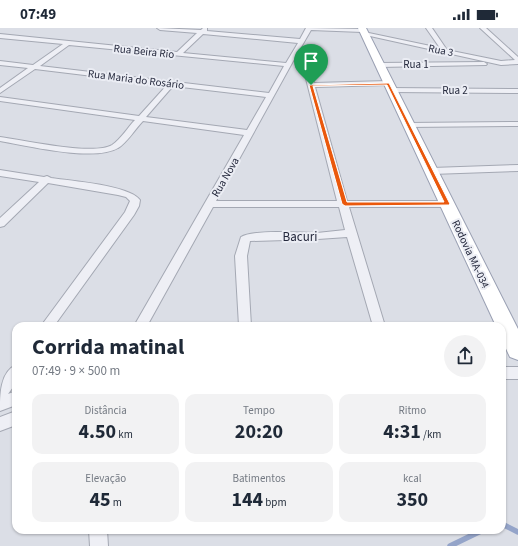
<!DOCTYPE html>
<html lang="pt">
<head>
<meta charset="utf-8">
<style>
	:root { --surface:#fff; --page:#f2f2f3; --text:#1f2937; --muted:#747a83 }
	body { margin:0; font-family:"Source Sans 3",sans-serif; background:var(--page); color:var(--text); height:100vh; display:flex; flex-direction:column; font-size:15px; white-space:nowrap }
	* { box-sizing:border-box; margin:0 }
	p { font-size:13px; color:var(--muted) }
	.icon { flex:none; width:22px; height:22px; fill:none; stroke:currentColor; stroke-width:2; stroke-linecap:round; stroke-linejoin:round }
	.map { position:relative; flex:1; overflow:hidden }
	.panel { position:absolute; left:12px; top:294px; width:494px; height:212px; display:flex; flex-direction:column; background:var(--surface); border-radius:12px; box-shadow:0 1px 3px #0004 }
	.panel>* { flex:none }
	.pin { position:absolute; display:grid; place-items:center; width:34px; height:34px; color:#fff; margin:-41px -17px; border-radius:50% 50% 50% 0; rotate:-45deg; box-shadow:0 0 4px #0007 }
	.pin .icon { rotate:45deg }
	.round { display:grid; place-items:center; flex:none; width:42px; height:42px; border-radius:21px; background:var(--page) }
	.summary { display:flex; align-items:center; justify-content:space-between; height:68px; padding:0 20px }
	h1 { font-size:22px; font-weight:700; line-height:30px }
	.figures { display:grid; grid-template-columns:repeat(3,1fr); gap:6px; height:68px; padding:4px 20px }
	.figures div { display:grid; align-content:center; border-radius:10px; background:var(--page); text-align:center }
	.figures b { font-size:20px; font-weight:700 }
	.figures small { font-size:11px; font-weight:400 }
	.figures p { font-size:11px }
	.status { display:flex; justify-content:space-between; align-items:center; height:28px; padding:0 20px; background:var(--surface); direction:ltr }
	.status svg { height:11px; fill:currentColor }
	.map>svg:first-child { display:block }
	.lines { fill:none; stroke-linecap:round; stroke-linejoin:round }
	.stream { stroke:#94a4c9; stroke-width:5.5 }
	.street-casing { stroke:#a4a8b3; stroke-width:2 }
	.primary-casing { stroke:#9aa0b3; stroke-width:2 }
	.street { fill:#eeeff5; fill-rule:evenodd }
	.primary { fill:#fff; fill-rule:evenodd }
	.route { fill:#ea580c; stroke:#fff; fill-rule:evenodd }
	.labels { text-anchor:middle; stroke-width:4; stroke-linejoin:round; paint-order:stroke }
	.far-street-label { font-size:11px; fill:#25293d; stroke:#ebedf4 }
	.street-label { font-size:13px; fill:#25293d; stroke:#ebedf4 }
</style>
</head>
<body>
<div class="status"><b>07:49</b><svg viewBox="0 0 49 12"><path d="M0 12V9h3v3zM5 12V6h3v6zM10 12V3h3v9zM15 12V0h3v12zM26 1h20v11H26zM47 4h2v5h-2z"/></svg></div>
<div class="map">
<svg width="518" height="518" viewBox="0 0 518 518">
	<rect width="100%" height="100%" fill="#dbdee6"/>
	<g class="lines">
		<g class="stream">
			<path d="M 502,496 L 518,504"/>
			<path d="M 450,518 L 483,502"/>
		</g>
		<g class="street-casing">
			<g id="street">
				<path d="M 157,0 L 201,2 L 203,0 L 207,0 L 207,3 L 300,11 L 306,0 L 364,1 L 365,2 L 362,4 L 311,2 L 300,21 L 308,35 L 314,55 L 388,53 L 391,55 L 388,57 L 315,59 L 347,173 L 447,173 L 452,176 L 447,179 L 349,179 L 385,298 L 373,298 L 347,209 L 318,211 L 250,213 L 247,228 L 251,298 L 239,298 L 235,228 L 241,209 C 253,201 300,205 317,205 C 326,204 336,203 345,202 L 339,179 L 213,179 L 147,298 L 134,298 L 244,107 L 143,93 C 136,100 126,116 118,120 C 95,134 28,118 0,113 L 0,109 C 24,112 93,128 112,117 C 121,111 128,99 135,92 L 0,73 L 0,69 L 139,88 L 167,57 L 35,41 L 0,65 L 0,60 L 28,40 L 0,37 L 0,33 L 33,37 L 63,16 L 0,10 L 0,6 L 177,24 L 197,5 L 160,2 ZM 203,6 L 298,15 L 286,35 L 183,25 ZM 69,17 L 284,38 L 269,65 L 40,38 ZM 297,26 L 302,35 L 337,173 L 216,173 ZM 173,58 L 266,69 L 247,102 L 146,89 Z"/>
				<path d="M 426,0 L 432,0 L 447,22 L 501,33 L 515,32 L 480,0 L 486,0 L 518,29 L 518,36 L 501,37 L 361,6 L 364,4 L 440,20 Z"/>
				<path d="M 484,34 L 487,36 L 486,37 L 379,39 L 376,37 L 379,35 Z"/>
				<path d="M 389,60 L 518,61 L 518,65 L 392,64 L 388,62 Z"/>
				<path d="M 518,94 L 518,98 L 408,99 L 404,97 L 408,95 Z"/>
				<path d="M 518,137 L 518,143 L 432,146 L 427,143 L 432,140 Z"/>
				<path d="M 0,142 L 44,149 L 47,148 L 51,150 C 71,153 129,157 140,172 L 139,178 L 134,187 L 54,298 L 41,298 L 125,184 L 130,173 L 126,169 L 118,167 L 48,155 L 4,198 L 0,199 L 0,190 L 39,154 L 0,148 Z"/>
				<path d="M 16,337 L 16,355 L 8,366 L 16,363 L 16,377 L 0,383 C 0,367 0,344 16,337 Z"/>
				<rect x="502" y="339" width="16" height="12"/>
				<path d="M 16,383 L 16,397 L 0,403 L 0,389 Z"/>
				<path d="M 89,502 L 107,502 L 108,518 L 90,518 Z"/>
			</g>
		</g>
		<g class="primary-casing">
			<path id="primary" d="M 358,0 L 366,0 L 518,301 L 518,332 L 510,329 C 504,317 502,312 502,298 L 496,298 Z"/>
		</g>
		<use href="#street" class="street"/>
		<use href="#primary" class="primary"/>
	</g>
	<path class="route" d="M 389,55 L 450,176 L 449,177 L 345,178 L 342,176 L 309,57 ZM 387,57 L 444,174 L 347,174 L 313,58 Z"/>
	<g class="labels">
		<g class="far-street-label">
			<text transform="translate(441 22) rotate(11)" y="4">Rua 3</text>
			<text transform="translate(144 23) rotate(6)" y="4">Rua Beira Rio</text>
			<text x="416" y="40">Rua 1</text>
			<text transform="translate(136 51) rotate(7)" y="4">Rua Maria do Rosário</text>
			<text x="455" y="66">Rua 2</text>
			<text transform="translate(225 149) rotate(-60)" y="4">Rua Nova</text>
			<text transform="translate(471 226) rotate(65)" y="4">Rodovia MA-034</text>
		</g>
		<g class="street-label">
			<text x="300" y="213">Bacuri</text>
		</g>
	</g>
</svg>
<div class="pin" style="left:311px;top:57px;background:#1e9e55"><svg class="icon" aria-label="arrive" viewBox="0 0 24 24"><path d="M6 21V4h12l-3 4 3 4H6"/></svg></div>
<section class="panel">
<div class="summary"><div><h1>Corrida matinal</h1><p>07:49 · 9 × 500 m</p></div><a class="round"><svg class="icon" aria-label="share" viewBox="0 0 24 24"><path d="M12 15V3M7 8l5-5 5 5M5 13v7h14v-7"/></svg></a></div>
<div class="figures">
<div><p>Distância</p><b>4.50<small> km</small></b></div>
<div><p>Tempo</p><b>20:20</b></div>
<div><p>Ritmo</p><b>4:31<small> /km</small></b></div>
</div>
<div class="figures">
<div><p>Elevação</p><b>45<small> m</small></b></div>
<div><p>Batimentos</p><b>144<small> bpm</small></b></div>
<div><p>kcal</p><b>350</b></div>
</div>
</section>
</div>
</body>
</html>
